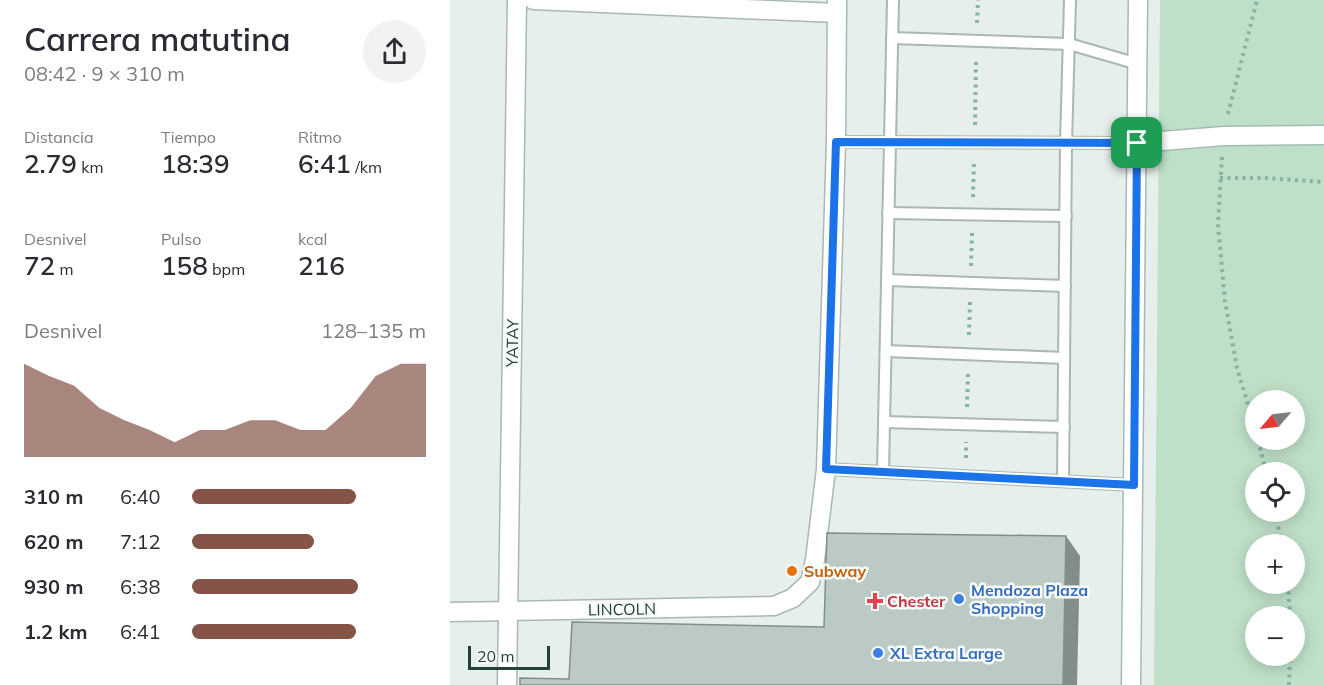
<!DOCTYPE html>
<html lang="es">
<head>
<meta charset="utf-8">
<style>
	:root { --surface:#fff; --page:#f2f2f3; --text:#2b2b33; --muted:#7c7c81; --accent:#855347 }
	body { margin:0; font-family:Mulish,sans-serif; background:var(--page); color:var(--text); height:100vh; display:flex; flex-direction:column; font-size:22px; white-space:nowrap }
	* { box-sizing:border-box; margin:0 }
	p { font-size:20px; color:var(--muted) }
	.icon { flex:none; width:33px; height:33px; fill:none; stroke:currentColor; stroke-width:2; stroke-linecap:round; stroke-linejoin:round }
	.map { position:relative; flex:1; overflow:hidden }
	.details { display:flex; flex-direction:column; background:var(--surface); width:450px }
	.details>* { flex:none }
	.needle { width:39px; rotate:242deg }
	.fabs { position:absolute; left:795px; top:390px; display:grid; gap:12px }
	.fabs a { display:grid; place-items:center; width:60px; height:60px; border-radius:50%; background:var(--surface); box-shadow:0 3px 15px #0003; font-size:30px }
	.scale { position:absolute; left:18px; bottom:15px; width:82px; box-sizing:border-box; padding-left:6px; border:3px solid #24423a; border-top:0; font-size:16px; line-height:21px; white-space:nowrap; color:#24423a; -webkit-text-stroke:4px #f7fbf9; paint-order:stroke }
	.pin { position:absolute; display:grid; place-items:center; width:51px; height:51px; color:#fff; margin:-26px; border-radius:12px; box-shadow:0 3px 9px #0006 }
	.round { display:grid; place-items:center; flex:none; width:63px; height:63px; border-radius:32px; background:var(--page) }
	.overview { display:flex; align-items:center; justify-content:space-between; height:102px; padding:0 24px }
	h1 { font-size:33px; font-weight:600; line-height:45px }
	.stats { display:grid; grid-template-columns:repeat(3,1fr); gap:9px; height:102px; padding:6px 24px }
	.stats div { display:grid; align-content:center }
	.stats b { font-size:26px; font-weight:600 }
	.stats small { font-size:16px; font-weight:400 }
	.stats p { font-size:16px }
	.chart { height:168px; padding:12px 24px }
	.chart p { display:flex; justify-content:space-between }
	.chart svg { width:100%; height:108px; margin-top:6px; fill:var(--accent); opacity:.7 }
	ul { padding:0 24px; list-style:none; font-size:20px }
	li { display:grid; grid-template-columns:96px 72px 1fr; align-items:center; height:45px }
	li i { height:15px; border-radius:8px; background:var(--accent) }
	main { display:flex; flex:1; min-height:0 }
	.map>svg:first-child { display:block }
	.green { fill:#bfe0c8; fill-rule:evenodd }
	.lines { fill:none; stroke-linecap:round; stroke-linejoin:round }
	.lane-casing { stroke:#a8b8b2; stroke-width:14 }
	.street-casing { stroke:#a8b8b2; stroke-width:21 }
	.secondary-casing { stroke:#a4bbb3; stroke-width:21 }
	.path { stroke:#86b3a5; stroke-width:4; stroke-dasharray:3 4.5; stroke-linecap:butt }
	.lane { stroke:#fff; stroke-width:10 }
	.street { stroke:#fff; stroke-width:18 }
	.secondary { stroke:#fff; stroke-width:18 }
	.shaded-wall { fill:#838d89 }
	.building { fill:#bbcac4; stroke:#838d89; stroke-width:1.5 }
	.route-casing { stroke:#fff; stroke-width:12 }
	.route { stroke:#1a73e8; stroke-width:8 }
	.food-dot { fill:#e8710a; stroke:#f7fbf9; stroke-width:2 }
	.shop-dot { fill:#3f7fe0; stroke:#f7fbf9; stroke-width:2 }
	.health-dot { fill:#e0444e; stroke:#f7fbf9; stroke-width:2 }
	.labels { text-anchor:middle; stroke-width:5; stroke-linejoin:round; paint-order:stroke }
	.street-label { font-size:16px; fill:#24423a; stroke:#f7fbf9 }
	.food-label { font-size:16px; font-weight:bold; fill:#c56008; stroke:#f7fbf9; text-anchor:start }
	.shop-label { font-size:16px; font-weight:bold; fill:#366cbe; stroke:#f7fbf9; text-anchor:start }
	.health-label { font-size:16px; font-weight:bold; fill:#be3a42; stroke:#f7fbf9; text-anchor:start }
</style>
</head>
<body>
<main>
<section class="details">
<div class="overview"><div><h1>Carrera matutina</h1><p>08:42 · 9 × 310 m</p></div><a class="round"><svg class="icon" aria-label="share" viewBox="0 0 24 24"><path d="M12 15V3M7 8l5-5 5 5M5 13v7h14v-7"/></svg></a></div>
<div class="stats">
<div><p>Distancia</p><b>2.79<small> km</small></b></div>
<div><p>Tiempo</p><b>18:39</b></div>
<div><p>Ritmo</p><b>6:41<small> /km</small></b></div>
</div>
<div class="stats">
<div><p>Desnivel</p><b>72<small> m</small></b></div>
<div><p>Pulso</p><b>158<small> bpm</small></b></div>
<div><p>kcal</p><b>216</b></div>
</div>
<div class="chart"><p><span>Desnivel</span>128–135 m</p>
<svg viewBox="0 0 160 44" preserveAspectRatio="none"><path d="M0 44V6L10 11L20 15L30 24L40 29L50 33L60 38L70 33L80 33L90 29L100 29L110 33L120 33L130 24L140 11L150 6L160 6V44z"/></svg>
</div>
<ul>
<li><b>310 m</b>6:40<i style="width:70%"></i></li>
<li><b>620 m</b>7:12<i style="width:52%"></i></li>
<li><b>930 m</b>6:38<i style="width:71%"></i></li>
<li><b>1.2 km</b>6:41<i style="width:70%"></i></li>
</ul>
</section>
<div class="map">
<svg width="874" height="685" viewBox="0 0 874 685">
	<rect width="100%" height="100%" fill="#e6efeb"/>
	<path class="green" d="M 710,0 L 874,0 L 874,685 L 704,685 ZM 806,400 L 844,400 L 844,440 L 806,440 ZM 806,472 L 844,472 L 844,512 L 806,512 ZM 806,544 L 844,544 L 844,584 L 806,584 ZM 806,616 L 844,616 L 844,656 L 806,656 Z"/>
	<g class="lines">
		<g class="lane-casing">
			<g id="lane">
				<path d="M 442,38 L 619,44 L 688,64"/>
				<path d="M 386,142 L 687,143"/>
				<path d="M 438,213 L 616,216"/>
				<path d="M 437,280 L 615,286"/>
				<path d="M 436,351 L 614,358"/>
				<path d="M 434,422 L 614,427"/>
				<path d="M 376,469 L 684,485"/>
				<path d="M 433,472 L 443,0"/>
				<path d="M 613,481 L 616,143 L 620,0"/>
			</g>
		</g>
		<g class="street-casing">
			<g id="street">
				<path d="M 83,0 L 387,13"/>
				<path d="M 0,612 L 324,606 L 343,598 L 360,582 L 365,560 L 376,469 L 386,142 L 387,0"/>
				<path d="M 57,685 L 67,0"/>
			</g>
		</g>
		<g class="secondary-casing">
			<g id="secondary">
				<path d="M 687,143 L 774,136 L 874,135"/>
				<path d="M 681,685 L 688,0"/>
			</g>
		</g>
		<g class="path">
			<path d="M 527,23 L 528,0"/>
			<path d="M 778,114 L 807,0"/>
			<path d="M 525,125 L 526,58"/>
			<path d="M 772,157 L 768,225 L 775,301 L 787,368 L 806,431"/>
			<path d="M 770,178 L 815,178 L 874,182"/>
			<path d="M 523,197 L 524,160"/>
			<path d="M 521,266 L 522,232"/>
			<path d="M 519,335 L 520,301"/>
			<path d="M 517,407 L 518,373"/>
			<path d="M 808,440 L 816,472"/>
			<path d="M 516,458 L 516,442"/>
			<path d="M 825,512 L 832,544"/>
			<path d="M 838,584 L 840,616"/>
			<path d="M 839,685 L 840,656"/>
		</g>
		<use href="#lane" class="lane"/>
		<use href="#street" class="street"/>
		<use href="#secondary" class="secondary"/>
	</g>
	<path class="shaded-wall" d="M 616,536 L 630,556 L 627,685 L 613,685 Z"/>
	<path class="building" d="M 377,533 L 616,536 L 613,685 L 70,685 L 70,678 L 119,679 L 122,622 L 374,627 Z"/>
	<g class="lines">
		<g class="route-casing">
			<path id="route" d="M 386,142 L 687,143 L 684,485 L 376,469 Z"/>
		</g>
		<use href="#route" class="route"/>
	</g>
	<circle class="food-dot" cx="342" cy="571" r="6"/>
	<g class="shop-dot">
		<circle cx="509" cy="599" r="6"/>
		<circle cx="428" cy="653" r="6"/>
	</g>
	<path class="health-dot" d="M422 592h6v6h6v6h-6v6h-6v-6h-6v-6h6z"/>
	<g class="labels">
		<g class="street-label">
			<text transform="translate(62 343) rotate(-89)" y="6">YATAY</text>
			<text transform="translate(172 609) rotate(-1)" y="6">LINCOLN</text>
		</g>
		<g class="food-label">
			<text x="354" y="577">Subway</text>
		</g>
		<g class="shop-label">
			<text x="521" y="596">Mendoza Plaza<tspan x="521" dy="18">Shopping</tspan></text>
			<text x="440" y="659">XL Extra Large</text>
		</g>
		<g class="health-label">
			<text x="437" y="607">Chester</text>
		</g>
	</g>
</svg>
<div class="fabs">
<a><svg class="needle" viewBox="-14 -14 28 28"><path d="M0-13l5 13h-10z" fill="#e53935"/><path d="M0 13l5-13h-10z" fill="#7c7c81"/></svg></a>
<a><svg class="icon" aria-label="locate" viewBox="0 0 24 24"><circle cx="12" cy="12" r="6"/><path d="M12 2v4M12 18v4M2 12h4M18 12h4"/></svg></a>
<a>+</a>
<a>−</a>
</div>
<div class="scale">20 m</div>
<div class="pin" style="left:687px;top:143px;background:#1e9e55"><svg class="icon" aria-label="arrive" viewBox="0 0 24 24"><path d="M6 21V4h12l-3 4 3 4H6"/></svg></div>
</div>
</main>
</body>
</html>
